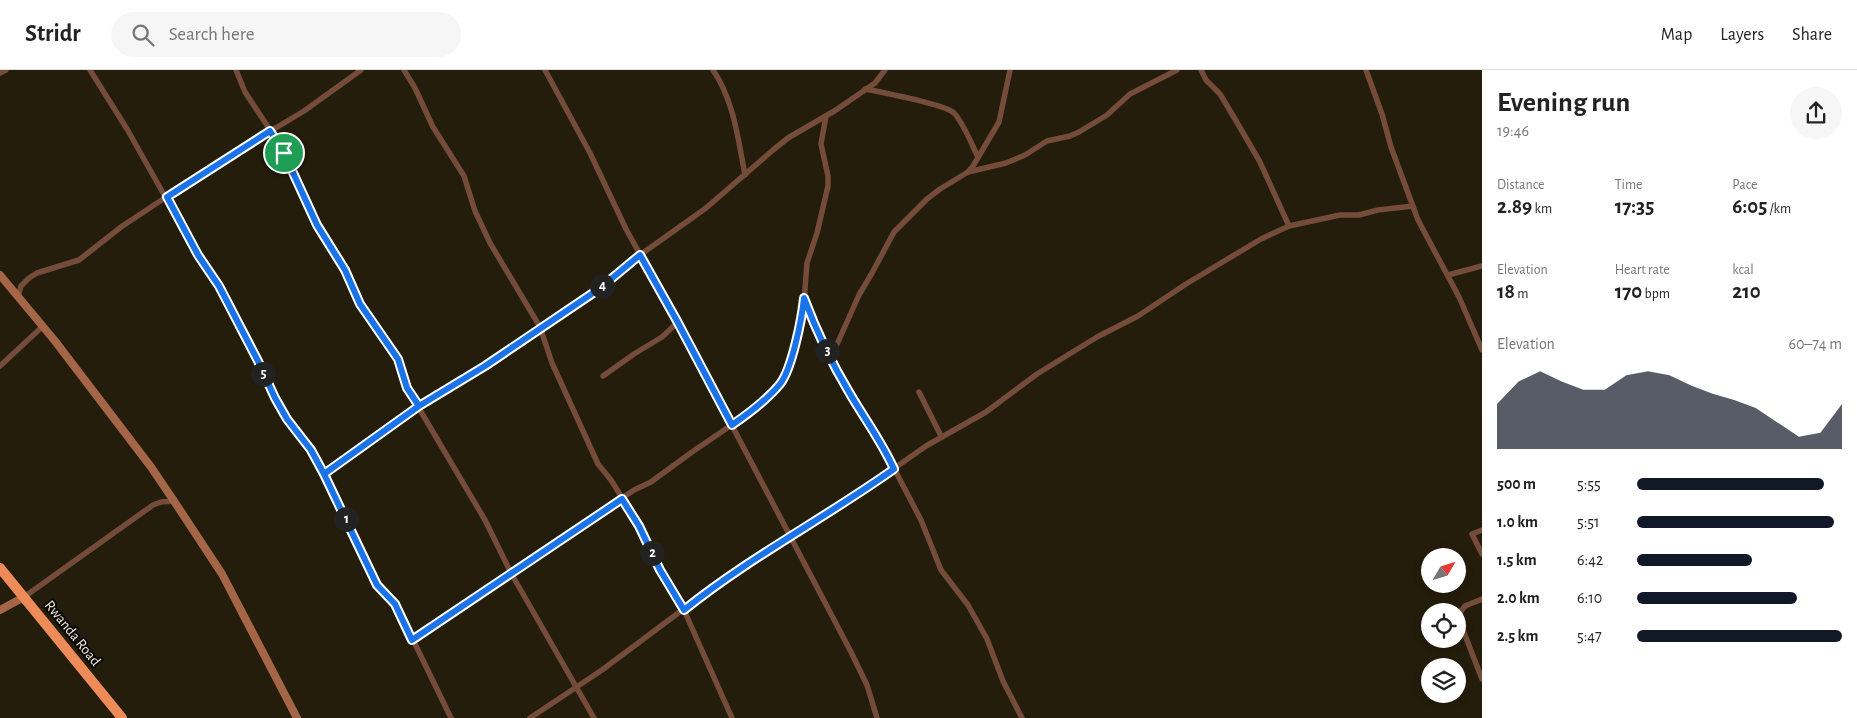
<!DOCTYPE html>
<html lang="en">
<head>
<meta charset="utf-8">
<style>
	:root { --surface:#fff; --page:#f6f6f6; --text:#222; --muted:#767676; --line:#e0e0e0; --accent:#111827 }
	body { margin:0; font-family:"Alegreya Sans",sans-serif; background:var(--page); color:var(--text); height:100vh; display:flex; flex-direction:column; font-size:19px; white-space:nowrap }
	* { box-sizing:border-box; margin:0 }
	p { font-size:16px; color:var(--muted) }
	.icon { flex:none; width:28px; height:28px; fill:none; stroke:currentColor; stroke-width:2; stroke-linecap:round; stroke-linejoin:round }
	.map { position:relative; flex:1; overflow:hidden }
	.side { display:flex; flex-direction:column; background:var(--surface); width:375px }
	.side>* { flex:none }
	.needle { width:32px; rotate:51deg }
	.tools { position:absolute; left:1421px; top:478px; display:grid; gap:10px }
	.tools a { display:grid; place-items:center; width:45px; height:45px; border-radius:50%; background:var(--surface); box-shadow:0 2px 8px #0003; font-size:25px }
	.pin { position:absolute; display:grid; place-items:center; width:42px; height:42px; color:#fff; margin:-21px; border:2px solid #fff; border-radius:50%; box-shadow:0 1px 5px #0007 }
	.km { position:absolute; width:25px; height:25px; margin:-12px; border-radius:50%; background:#222; color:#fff; font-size:14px; line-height:25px; text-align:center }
	.round { display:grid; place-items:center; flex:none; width:52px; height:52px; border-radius:26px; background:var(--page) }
	.summary { display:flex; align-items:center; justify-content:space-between; height:85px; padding:0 15px }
	h1 { font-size:28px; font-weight:600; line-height:38px }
	.stats { display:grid; grid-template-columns:repeat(3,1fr); gap:8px; height:85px; padding:5px 15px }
	.stats div { display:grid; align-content:center }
	.stats b { font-size:21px; font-weight:600 }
	.stats small { font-size:14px; font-weight:400 }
	.stats p { font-size:14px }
	.chart { height:140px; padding:10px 15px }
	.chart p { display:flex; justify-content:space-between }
	.chart svg { width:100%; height:90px; margin-top:5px; fill:var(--accent); opacity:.7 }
	ul { padding:0 15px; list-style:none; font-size:16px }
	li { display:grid; grid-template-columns:80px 60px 1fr; align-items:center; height:38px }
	li i { height:12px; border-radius:6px; background:var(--accent) }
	header { display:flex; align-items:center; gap:30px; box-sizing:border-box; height:70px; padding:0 25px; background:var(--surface); border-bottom:1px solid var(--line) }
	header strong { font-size:24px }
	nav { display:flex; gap:28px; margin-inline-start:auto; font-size:18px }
	.search { width:350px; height:45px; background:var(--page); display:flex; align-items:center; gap:12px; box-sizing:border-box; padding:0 18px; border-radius:28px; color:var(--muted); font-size:19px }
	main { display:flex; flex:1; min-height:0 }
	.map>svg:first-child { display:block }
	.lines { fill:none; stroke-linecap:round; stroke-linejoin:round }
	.street { stroke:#744c39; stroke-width:5.5 }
	.secondary { stroke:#a46647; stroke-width:8 }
	.highway { stroke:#ed8b59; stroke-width:10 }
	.route-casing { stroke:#fff; stroke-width:10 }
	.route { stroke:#1a73e8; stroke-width:6 }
	.labels { text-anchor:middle; stroke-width:4; stroke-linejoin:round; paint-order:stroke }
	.street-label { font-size:15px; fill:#efebe0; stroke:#0a0703 }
</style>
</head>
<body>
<header>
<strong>Stridr</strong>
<div class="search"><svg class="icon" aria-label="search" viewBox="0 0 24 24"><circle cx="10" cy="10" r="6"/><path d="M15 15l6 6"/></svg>Search here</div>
<nav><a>Map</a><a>Layers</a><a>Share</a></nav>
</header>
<main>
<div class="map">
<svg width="1482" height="648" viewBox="0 0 1482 648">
	<rect width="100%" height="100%" fill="#241d0b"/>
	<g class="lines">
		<g class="street">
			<path d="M 90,0 L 127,59 L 198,185 L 219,216 L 258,291 L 267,314 L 287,349 L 311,380 L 325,404 L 377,515 L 395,534 L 401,545 L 451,648"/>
			<path d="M 236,0 L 245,22 L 280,75 L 317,155 L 345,200 L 361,234 L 398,289 L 407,318 L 485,450 L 511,503 L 594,648"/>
			<path d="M 404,0 L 415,18 L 433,57 L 464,106 L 475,141 L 490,173 L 540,257 L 552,293 L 598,394 L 611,410 L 639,455 L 660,500 L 684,540 L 732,648"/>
			<path d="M 545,0 L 590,83 L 626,159 L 677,251 L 851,582 L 867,615 L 877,648"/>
			<path d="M 713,0 C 734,31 738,69 745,105"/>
			<path d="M 1201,0 L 1206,10 L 1220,24 L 1235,49 L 1260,92 L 1289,156"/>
			<path d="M 1366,0 L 1382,44 L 1391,77 L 1418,150 L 1459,227 L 1482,280"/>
			<path d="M 0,3 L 6,0"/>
			<path d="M 865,19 C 880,22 945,34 954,43 C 964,54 971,73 978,87"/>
			<path d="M 968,102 L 1006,93 L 1025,85 L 1047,71 L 1070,66 L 1079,62 L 1107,45 L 1130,24 L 1177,0"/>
			<path d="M 1448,205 L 1482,196"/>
			<path d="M 18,227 L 21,216 L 29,208 L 37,203 L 79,190 L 121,157 L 219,92 L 304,41 L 361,0"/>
			<path d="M 805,230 L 816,259 L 836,300 L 885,381 L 921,450 L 941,500 L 968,535 L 987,569 L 1003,611 L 1022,648"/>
			<path d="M 828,283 L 834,281 L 859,225 L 872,203 L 894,162 L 927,129 L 940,119 L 968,102 L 973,96 L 999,52 L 1010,0"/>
			<path d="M 0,296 L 43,256"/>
			<path d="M 603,306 L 634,284 L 662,267 L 678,252"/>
			<path d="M 919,322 L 941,366"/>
			<path d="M 325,404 L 419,336 L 485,296 L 599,219 L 640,185 L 706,138 L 773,80 L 788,68 L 836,40 L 875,13 L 885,0"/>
			<path d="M 1482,460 L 1472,464 L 1482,484"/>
			<path d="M 24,527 L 153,435 L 161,432 L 174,431"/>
			<path d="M 1458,545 L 1465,536 L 1482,529"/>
			<path d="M 1458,547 L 1482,609"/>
			<path d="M 412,570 L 634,420 L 651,412 L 692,382 L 742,348 L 781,313 L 793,283 L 803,244 L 807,193 L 817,163 L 828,116 L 828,106 L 821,74 L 826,46"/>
			<path d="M 530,648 L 602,600 L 705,523 L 761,484 L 839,437 L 926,376 L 986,342 L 1037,304 L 1097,267 L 1138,246 L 1186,214 L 1261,169 L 1289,156 L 1340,145 L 1359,145 L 1378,140 L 1413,136"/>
		</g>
		<g class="secondary">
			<path d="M 0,205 L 55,271 L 151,397 L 174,431 L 222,504 L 297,648"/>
			<path d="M 0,540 L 24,527"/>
		</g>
		<path class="highway" d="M 0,498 L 122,648"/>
	</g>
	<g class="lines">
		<g class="route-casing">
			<path id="route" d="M 284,83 L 317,155 L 345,200 L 360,234 L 398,289 L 407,318 L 419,336 L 324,404 L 377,515 L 395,534 L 412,570 L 622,429 L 639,456 L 660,500 L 684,540 C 750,487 825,448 894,399 C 882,372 864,348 849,322 C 831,292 816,260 804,228 C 802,248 792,299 780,314 C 767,330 748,344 732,355 L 677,251 L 640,185 L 599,219 L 485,296 L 419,336 L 324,404 L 311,380 L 287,349 L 275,328 L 258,291 L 219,216 L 198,185 L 167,127 L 270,61 L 284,83"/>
		</g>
		<use href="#route" class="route"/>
	</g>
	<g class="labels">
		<g class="street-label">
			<text transform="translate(73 563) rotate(51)" y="5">Rwanda Road</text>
		</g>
	</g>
</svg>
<div class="tools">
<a><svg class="needle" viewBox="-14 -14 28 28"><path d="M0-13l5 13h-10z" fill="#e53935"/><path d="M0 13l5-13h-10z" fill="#767676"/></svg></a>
<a><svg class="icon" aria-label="locate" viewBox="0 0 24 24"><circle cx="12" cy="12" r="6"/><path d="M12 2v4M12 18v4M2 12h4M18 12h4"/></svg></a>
<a><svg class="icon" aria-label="layers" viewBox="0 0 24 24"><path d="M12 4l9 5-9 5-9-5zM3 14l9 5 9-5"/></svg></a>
</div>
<div class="pin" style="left:284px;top:83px;background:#1e9e55"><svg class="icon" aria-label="arrive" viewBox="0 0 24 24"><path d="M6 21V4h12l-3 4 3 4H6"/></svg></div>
<b class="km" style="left:346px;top:449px">1</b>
<b class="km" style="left:652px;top:483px">2</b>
<b class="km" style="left:827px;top:281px">3</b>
<b class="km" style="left:602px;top:216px">4</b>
<b class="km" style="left:263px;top:304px">5</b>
</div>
<section class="side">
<div class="summary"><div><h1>Evening run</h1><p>19:46</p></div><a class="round"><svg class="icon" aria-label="share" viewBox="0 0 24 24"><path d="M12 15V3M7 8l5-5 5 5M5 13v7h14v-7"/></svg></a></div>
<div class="stats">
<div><p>Distance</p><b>2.89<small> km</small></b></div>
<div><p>Time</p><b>17:35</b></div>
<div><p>Pace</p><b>6:05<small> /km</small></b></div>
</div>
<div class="stats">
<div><p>Elevation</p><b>18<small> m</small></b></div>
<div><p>Heart rate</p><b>170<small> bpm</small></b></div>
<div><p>kcal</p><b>210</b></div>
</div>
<div class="chart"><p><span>Elevation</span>60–74 m</p>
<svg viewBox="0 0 160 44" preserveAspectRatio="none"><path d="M0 44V22L10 11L20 6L30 11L40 15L50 15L60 8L70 6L80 8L90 13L100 17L110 20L120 24L130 31L140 38L150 36L160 22V44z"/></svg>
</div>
<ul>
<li><b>500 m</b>5:55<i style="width:91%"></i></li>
<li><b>1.0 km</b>5:51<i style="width:96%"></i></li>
<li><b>1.5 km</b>6:42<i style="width:56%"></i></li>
<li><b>2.0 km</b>6:10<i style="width:78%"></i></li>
<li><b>2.5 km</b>5:47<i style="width:100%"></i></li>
</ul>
</section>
</main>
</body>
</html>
